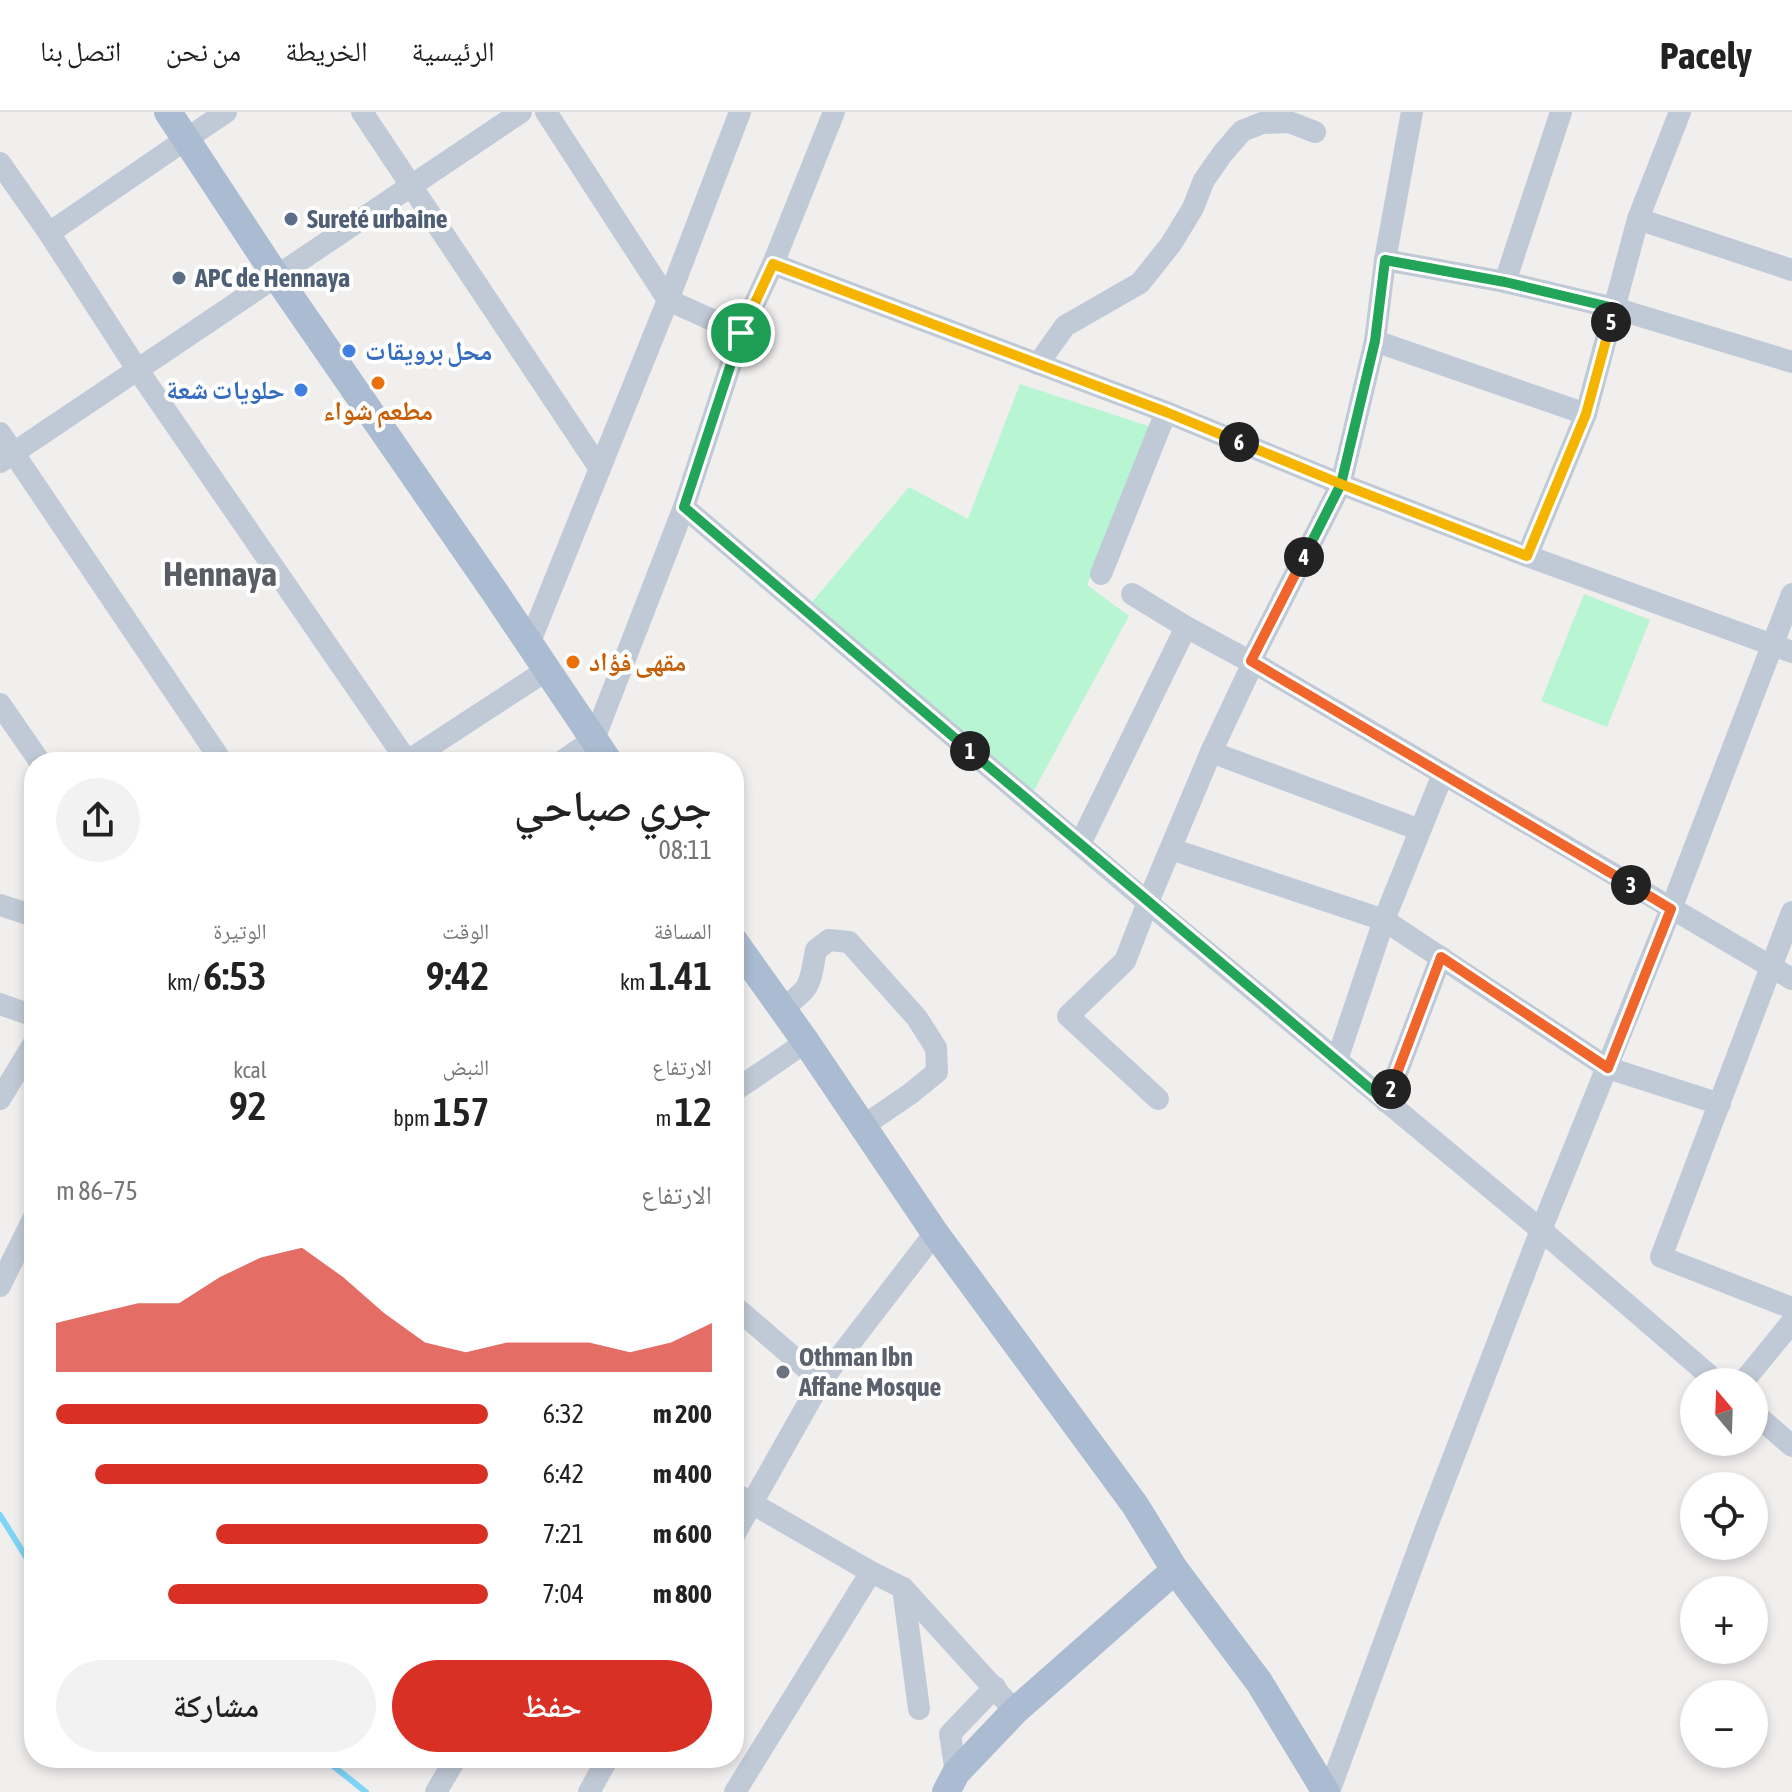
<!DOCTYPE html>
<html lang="ar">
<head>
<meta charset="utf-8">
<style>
	:root { --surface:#fff; --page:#f2f2f2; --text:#222; --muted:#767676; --line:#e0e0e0; --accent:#d93025 }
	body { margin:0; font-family:"Asap Condensed","Noto Naskh Arabic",sans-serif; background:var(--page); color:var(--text); direction:rtl; height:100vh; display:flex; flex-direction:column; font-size:30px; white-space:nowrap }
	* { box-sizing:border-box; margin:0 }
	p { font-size:26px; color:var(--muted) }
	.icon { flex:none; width:44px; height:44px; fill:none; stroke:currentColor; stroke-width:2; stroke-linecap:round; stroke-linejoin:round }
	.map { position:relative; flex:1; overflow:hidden; direction:ltr }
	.panel { position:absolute; left:24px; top:640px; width:720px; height:1016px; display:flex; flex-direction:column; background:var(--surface); border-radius:32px; box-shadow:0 4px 12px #0003; direction:rtl }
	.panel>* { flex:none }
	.needle { width:52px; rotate:341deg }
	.fabs { position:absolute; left:1680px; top:1256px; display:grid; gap:16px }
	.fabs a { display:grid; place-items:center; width:88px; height:88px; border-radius:50%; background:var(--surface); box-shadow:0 4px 12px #0003; font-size:40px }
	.pin { position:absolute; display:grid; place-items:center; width:68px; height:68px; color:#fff; margin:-34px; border:4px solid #fff; border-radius:50%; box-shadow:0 2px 8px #0007 }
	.km { position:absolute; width:40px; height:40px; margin:-20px; border-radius:50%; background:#222; color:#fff; font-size:22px; line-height:40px; text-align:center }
	.round { display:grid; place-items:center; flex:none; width:84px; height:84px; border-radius:42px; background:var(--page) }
	.summary { display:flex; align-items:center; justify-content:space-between; height:136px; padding:0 32px }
	h1 { font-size:44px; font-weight:600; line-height:60px }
	.stats { display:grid; grid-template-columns:repeat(3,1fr); gap:12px; height:136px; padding:8px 32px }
	.stats div { display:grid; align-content:center }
	.stats b { font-size:40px; font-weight:600 }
	.stats small { font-size:22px; font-weight:400 }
	.stats p { font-size:22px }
	.chart { height:224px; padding:16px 32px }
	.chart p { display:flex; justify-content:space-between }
	.chart svg { width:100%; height:144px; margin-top:8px; fill:var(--accent); opacity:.7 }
	.button { display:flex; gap:16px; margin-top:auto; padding:16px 32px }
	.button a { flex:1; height:92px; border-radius:48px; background:var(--accent); color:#fff; font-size:32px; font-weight:600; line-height:92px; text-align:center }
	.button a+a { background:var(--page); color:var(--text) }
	ul { padding:0 32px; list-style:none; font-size:26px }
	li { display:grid; grid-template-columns:128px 96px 1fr; align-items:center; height:60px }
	li i { height:20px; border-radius:10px; background:var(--accent) }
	header { display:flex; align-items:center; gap:48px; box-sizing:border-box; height:112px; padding:0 40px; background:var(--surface); border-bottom:2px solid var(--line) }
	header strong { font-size:38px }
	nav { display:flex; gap:44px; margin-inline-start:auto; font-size:28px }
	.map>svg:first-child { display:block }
	.green { fill:#b7f5d3 }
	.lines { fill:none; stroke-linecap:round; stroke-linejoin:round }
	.stream { stroke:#7fd5f7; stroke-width:6 }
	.minor { stroke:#c0cad6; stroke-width:22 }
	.major { stroke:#abbbd1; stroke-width:28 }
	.split-1-casing { stroke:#fff; stroke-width:16 }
	.split-2-casing { stroke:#fff; stroke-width:16 }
	.split-3-casing { stroke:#fff; stroke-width:16 }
	.split-4-casing { stroke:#fff; stroke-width:16 }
	.split-5-casing { stroke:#fff; stroke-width:16 }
	.split-6-casing { stroke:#fff; stroke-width:16 }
	.split-7-casing { stroke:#fff; stroke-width:16 }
	.split-1 { stroke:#22a559; stroke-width:10 }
	.split-2 { stroke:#22a559; stroke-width:10 }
	.split-3 { stroke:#f0652b; stroke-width:10 }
	.split-4 { stroke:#f0652b; stroke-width:10 }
	.split-5 { stroke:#22a559; stroke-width:10 }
	.split-6 { stroke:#f5b400; stroke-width:10 }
	.split-7 { stroke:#f5b400; stroke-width:10 }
	.service-dot { fill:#5c6f8a; stroke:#fff; stroke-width:3 }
	.shop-dot { fill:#3f7fe0; stroke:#fff; stroke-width:3 }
	.food-dot { fill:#e8710a; stroke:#fff; stroke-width:3 }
	.worship-dot { fill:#6b7280; stroke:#fff; stroke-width:3 }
	.labels { text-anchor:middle; stroke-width:8; stroke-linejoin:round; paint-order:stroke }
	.service-label { font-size:26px; font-weight:bold; fill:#4e5e75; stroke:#fff; text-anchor:start }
	.shop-label { font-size:26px; font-weight:bold; fill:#366cbe; stroke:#fff; text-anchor:start }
	.food-label { font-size:26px; font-weight:bold; fill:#c56008; stroke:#fff }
	.worship-label { font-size:26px; font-weight:bold; fill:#5b616d; stroke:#fff; text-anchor:start }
	.district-label { font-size:34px; font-weight:bold; fill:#5a5e64; stroke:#fff }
</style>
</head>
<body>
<header>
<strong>Pacely</strong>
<nav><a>الرئيسية</a><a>الخريطة</a><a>من نحن</a><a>اتصل بنا</a></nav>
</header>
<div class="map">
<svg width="1792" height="1680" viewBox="0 0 1792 1680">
	<rect width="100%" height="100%" fill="#f1eeee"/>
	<g class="green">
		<path d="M 1020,272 L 1151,315 L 1087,473 L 1129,504 L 1033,680 L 812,490 L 909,375 L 968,407 Z"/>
		<path d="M 1584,482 L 1650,508 L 1607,615 L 1541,589 Z"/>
	</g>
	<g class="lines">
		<g class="stream">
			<path d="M 0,1403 L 34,1458"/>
			<path d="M 323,1646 L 366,1680"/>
		</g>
		<g class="minor">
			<path d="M 362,0 L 600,357"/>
			<path d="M 546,0 L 668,188 L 741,221"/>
			<path d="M 0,51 L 49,121 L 137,257 L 407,649"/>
			<path d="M 1638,107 L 1792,158"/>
			<path d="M 49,121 L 226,0"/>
			<path d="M 1385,148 L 1505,170 L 1614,196 L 1792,250"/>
			<path d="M 773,152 L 1166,300 L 1341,372 L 1527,444 L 1792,540"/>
			<path d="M 1505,170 L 1561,0"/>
			<path d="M 1375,229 L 1586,302"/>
			<path d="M 1038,252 L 1065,214 L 1140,171 L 1171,132 L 1193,96 L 1204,68 L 1223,41 L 1242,19 L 1262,11 L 1289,10 L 1315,20"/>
			<path d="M 0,321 L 222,650"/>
			<path d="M 0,350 L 521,0"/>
			<path d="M 684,395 L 1159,800 L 1541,1118 L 1717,1270"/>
			<path d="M 1527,444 L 1586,302 L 1638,107 L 1680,0"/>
			<path d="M 1101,462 L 1166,300"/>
			<path d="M 1132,482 L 1186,515 L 1253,551"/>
			<path d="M 529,532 L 668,188 L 740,0"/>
			<path d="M 1251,549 L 1792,867"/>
			<path d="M 0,592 L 40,650"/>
			<path d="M 1211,640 L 1420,718"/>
			<path d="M 406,650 L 547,558"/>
			<path d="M 561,650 L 594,627 L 684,395 L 741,221 L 773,152 L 834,0"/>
			<path d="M 1080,732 L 1186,515"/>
			<path d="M 1171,737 L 1384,808 L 1608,956 L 1720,992"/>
			<path d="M 0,793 L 34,804"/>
			<path d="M 1792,800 L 1661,1145 L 1792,1196"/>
			<path d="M 0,892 L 34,904"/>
			<path d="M 783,896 C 813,874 809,873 816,838 L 829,828 L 849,830 L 917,906 L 936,936 L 937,960 L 910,982 L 863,1014"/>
			<path d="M 1337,948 L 1384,808 L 1443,662"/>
			<path d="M 734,979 L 806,930"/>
			<path d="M 0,987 L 34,931"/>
			<path d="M 1158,987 L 1068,904 L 1125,849 L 1148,790 L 1211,640 L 1253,551 L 1251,549 L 1341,372 L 1375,229 L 1385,148 L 1412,0"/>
			<path d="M 1386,990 L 1441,845"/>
			<path d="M 0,1174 L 34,1105"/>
			<path d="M 734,1194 L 821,1269"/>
			<path d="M 1743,1270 L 1792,1210"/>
			<path d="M 1754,1301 L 1792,1334"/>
			<path d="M 734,1381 L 871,1460 L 903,1476 L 919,1597"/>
			<path d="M 734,1423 L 821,1269 L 935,1121"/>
			<path d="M 903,1476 L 1015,1599"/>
			<path d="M 956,1661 L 950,1622 L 995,1575"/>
			<path d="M 436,1680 L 456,1646"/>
			<path d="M 589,1680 L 608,1646"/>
			<path d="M 735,1680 L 871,1460"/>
			<path d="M 1329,1680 L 1425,1419 L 1541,1118 L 1671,797 L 1792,482"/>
		</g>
		<g class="major">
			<path d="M 168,0 L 276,164 L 496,482 L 609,650"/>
			<path d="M 734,829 L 806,930 L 935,1121 L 1135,1393 L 1175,1458 L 1259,1570 L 1326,1680"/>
			<path d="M 946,1680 L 956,1661 L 1015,1599 L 1175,1458"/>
		</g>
	</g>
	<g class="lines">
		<g class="split-1-casing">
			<path id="split-1" d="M 741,221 L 684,395 L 970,639"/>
		</g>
		<g class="split-2-casing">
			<path id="split-2" d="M 970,639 L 1386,990 L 1391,977"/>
		</g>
		<g class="split-3-casing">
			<path id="split-3" d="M 1391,977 L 1441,845 L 1608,956 L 1671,797 L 1631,773"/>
		</g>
		<g class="split-4-casing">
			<path id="split-4" d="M 1304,445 L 1251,549 L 1631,773"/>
		</g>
		<g class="split-5-casing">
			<path id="split-5" d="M 1304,445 L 1341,372 L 1375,229 L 1385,148 L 1505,170 L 1614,196 L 1611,210"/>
		</g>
		<g class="split-6-casing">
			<path id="split-6" d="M 1239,330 L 1341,372 L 1527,444 L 1586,302 L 1611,210"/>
		</g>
		<g class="split-7-casing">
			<path id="split-7" d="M 741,221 L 773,152 L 1166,300 L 1239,330"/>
		</g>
		<use href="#split-1" class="split-1"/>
		<use href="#split-2" class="split-2"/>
		<use href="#split-3" class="split-3"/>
		<use href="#split-4" class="split-4"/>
		<use href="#split-5" class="split-5"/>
		<use href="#split-6" class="split-6"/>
		<use href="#split-7" class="split-7"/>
	</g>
	<g class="service-dot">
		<circle cx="291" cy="107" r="8"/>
		<circle cx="179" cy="166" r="8"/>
	</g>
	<g class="shop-dot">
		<circle cx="349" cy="239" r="8"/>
		<circle cx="301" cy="278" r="8"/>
	</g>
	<g class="food-dot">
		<circle cx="378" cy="271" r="8"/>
		<circle cx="573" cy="550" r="8"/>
	</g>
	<circle class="worship-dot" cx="783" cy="1260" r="8"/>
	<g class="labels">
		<g class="service-label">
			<text x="307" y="116">Sureté urbaine</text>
			<text x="195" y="175">APC de Hennaya</text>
		</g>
		<g class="shop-label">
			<text x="365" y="248">محل برويقات</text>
			<text x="285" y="287" text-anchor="end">حلويات شعة</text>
		</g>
		<g class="food-label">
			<text x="378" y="308">مطعم شواء</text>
			<text x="589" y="559" text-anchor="start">مقهى فؤاد</text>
		</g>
		<g class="worship-label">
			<text x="799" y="1254">Othman Ibn<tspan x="799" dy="30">Affane Mosque</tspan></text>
		</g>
		<g class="district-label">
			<text x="220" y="474">Hennaya</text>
		</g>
	</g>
</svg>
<div class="fabs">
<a><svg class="needle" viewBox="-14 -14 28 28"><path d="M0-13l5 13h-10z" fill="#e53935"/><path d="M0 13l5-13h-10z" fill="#767676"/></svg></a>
<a><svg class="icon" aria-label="locate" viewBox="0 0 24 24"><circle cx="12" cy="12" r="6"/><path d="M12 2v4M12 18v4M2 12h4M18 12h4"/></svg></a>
<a>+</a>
<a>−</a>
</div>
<div class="pin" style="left:741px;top:221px;background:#1e9e55"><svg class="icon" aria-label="arrive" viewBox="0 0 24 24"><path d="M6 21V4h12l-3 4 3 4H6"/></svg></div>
<b class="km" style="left:970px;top:639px">1</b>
<b class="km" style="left:1391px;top:977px">2</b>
<b class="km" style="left:1631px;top:773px">3</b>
<b class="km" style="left:1304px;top:445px">4</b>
<b class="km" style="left:1611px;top:210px">5</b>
<b class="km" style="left:1239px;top:330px">6</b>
<section class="panel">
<div class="summary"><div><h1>جري صباحي</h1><p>08:11</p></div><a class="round"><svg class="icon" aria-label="share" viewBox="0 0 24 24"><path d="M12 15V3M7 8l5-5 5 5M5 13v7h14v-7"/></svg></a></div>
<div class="stats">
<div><p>المسافة</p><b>1.41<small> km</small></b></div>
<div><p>الوقت</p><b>9:42</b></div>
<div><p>الوتيرة</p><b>6:53<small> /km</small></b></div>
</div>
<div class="stats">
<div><p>الارتفاع</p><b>12<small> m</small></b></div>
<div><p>النبض</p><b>157<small> bpm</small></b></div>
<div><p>kcal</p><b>92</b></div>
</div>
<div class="chart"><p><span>الارتفاع</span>75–86 m</p>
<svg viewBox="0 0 160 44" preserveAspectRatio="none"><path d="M0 44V29L10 26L20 23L30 23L40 15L50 9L60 6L70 15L80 26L90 35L100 38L110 35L120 35L130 35L140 38L150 35L160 29V44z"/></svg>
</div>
<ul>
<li><b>200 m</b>6:32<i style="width:100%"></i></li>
<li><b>400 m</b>6:42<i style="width:91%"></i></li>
<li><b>600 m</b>7:21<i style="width:63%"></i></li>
<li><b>800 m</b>7:04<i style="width:74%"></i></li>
</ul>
<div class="button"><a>حفظ</a><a>مشاركة</a></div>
</section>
</div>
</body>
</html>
